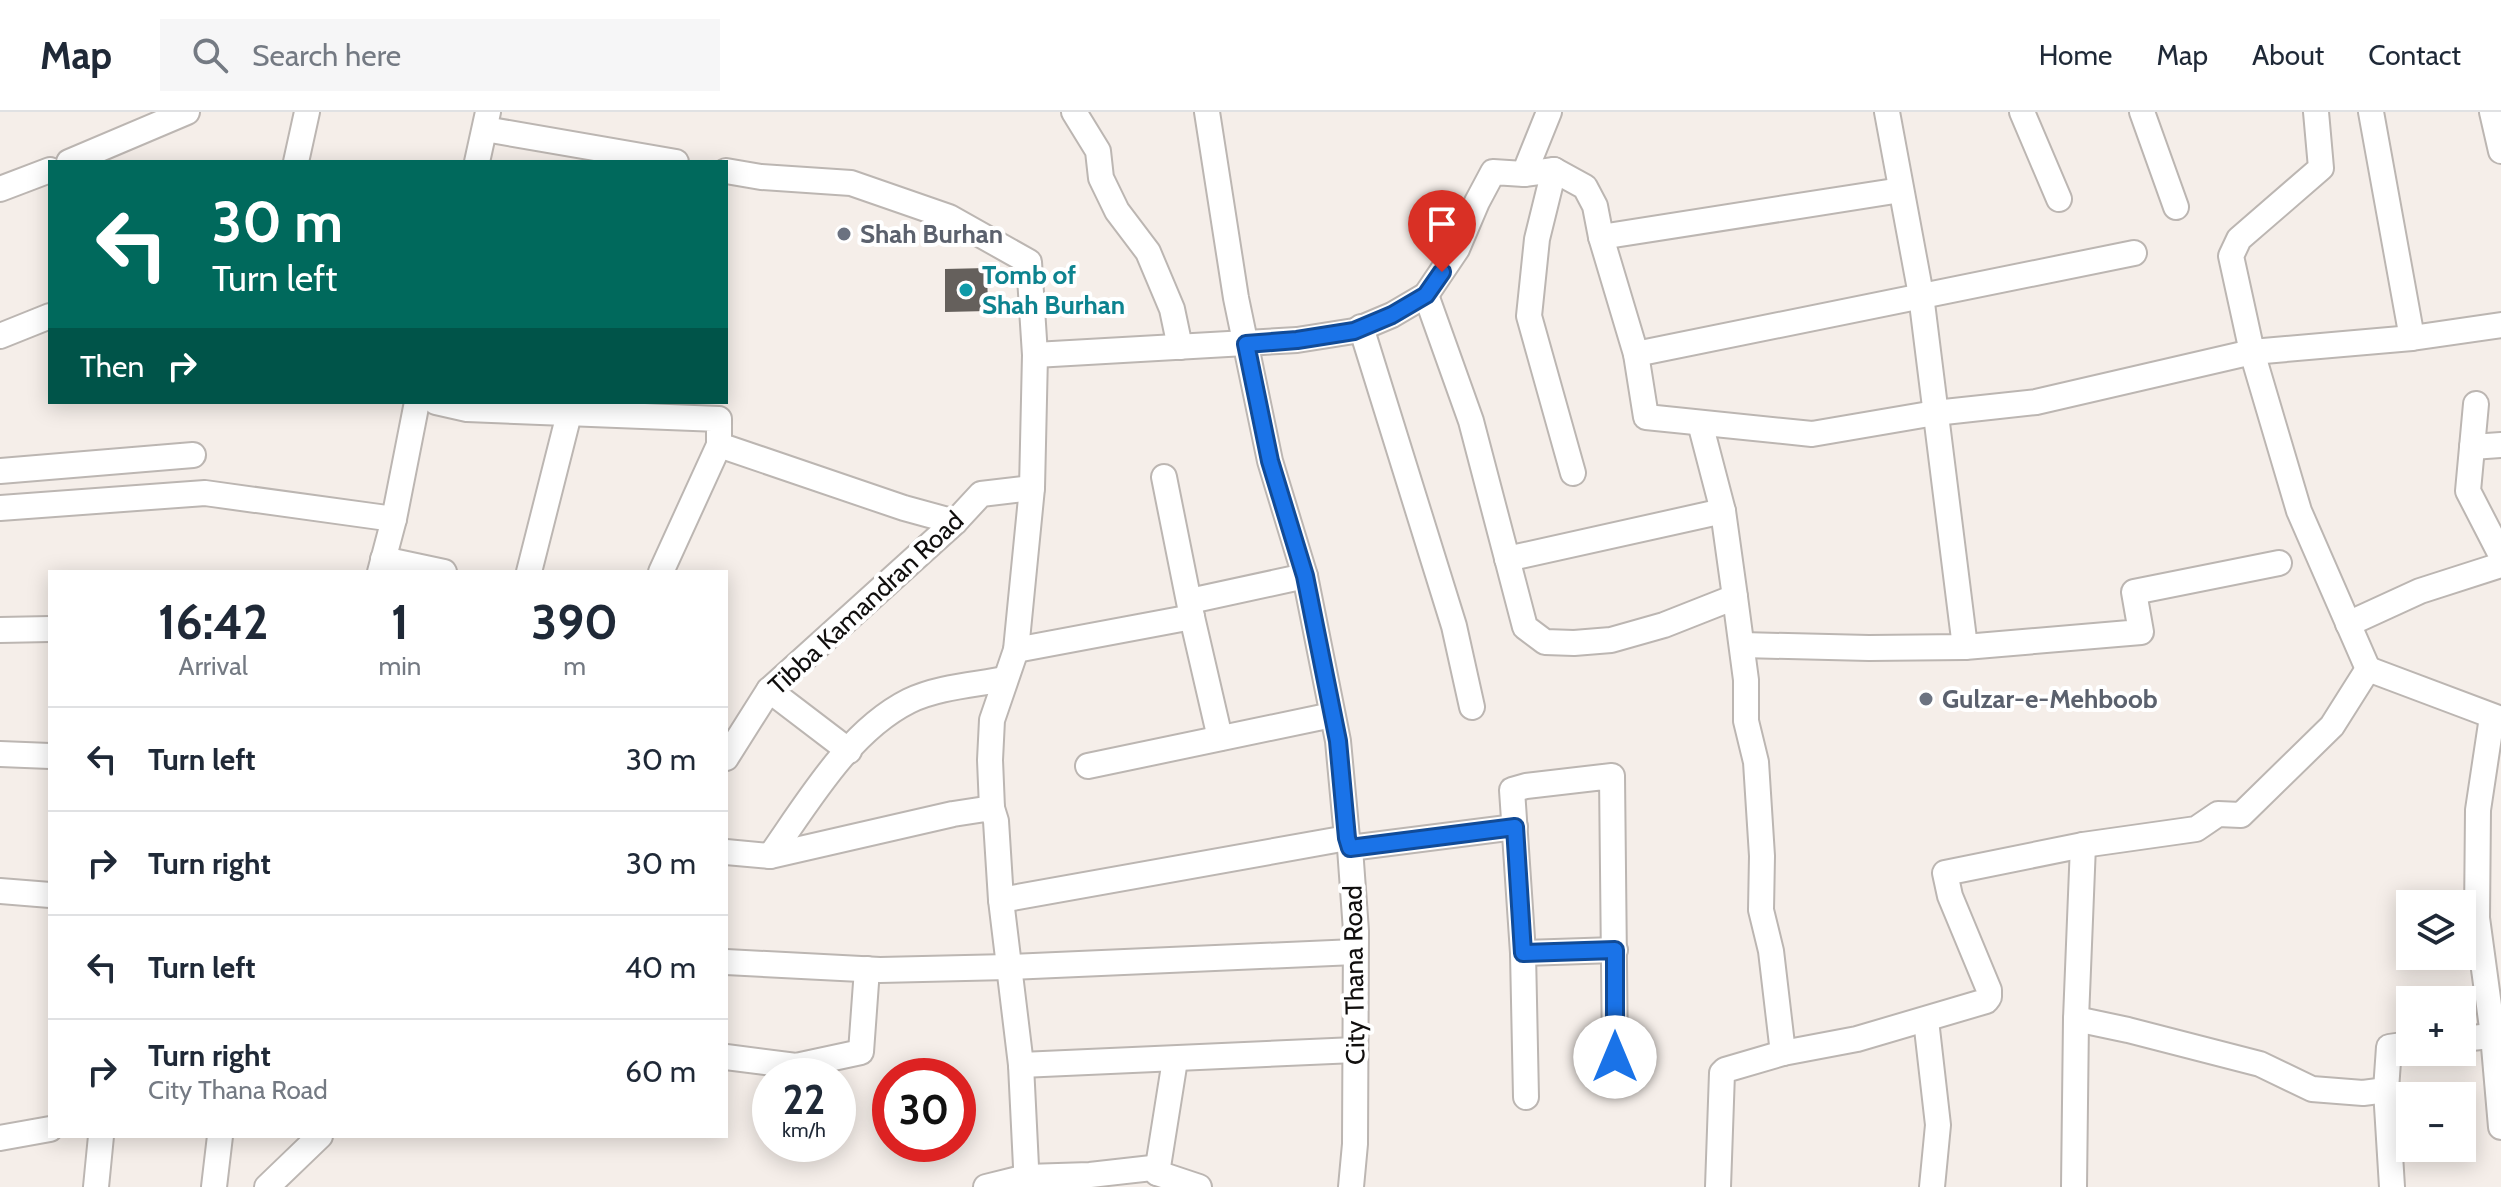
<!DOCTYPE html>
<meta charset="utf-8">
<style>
:root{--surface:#fff;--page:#f6f6f7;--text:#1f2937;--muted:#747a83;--line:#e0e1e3}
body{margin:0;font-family:Cabin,sans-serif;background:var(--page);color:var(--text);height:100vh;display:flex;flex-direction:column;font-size:30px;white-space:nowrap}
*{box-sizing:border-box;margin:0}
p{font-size:26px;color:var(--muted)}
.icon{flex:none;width:44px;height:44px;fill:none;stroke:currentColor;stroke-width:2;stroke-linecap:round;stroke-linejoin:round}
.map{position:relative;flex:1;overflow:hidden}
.details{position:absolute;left:48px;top:458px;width:680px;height:568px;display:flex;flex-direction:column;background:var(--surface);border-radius:0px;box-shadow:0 4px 20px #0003}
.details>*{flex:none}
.top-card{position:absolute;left:48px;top:48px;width:680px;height:244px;border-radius:0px;box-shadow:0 4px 20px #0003;background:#00695c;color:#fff;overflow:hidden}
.fabs{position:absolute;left:2396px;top:778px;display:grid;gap:16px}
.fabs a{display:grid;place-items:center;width:80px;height:80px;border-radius:0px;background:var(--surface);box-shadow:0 4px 20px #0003;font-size:40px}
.speed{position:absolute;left:752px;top:946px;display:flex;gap:16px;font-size:40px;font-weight:700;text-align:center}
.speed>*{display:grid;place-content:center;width:104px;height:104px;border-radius:50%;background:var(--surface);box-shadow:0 4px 20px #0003;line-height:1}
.speed small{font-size:20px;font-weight:400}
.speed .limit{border:12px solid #d22;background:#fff;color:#111}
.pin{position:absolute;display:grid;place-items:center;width:68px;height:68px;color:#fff;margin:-82px -34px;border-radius:50% 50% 50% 0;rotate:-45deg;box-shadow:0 0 8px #0007}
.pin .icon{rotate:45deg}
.me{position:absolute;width:88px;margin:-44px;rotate:0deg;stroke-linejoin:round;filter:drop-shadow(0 0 6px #0008)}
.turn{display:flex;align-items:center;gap:28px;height:168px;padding:0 32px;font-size:36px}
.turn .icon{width:104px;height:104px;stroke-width:2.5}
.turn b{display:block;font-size:56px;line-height:68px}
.then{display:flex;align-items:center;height:76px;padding:0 32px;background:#0003;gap:16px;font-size:30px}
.eta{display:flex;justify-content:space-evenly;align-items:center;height:136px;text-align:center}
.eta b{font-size:48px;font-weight:800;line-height:56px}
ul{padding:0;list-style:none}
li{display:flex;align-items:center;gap:24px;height:104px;padding:0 32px;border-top:2px solid var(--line)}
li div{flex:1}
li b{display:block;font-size:30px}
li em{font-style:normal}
header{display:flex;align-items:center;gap:48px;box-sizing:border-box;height:112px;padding:0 40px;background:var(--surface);border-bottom:2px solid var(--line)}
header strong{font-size:38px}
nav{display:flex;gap:44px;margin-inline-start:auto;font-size:28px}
.search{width:560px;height:72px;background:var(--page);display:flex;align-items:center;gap:20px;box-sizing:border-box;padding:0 28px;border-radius:0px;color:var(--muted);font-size:30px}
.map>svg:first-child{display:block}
.building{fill:#65605c}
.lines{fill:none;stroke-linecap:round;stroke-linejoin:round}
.minor-casing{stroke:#bcb6b2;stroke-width:28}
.minor{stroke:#fff;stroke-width:24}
.route-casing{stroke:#114b97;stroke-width:20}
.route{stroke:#1a73e8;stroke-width:14}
.worship-dot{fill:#6b7280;stroke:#fff;stroke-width:3}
.culture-dot{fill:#0f9aa8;stroke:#fff;stroke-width:3}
.labels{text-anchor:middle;stroke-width:8;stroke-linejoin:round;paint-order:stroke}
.worship-label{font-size:26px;font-weight:bold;fill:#5b616d;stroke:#fff;text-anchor:start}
.culture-label{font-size:26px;font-weight:bold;fill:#0d838f;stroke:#fff;text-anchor:start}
.street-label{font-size:26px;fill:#100e0d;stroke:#fff}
</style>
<header>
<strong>Map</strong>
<div class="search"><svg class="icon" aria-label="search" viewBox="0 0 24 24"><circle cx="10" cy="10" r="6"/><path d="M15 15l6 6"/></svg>Search here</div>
<nav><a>Home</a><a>Map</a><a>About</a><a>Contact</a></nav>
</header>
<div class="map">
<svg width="2501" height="1075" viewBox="0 0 2501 1075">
<rect width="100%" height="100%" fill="#f5eee9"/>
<!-- building -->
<polygon class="building" points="987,156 988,199 945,200 945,157"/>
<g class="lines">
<!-- minor casing -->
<g class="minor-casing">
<g id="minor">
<polyline points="1074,0 1098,39 1101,66 1117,99 1148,140 1172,197 1180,235"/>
<polyline points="1207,0 1236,186 1270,349 1305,464 1338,629 1347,726 1350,736 1356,819 1355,1032 1351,1075"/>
<polyline points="1887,0 1921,183 1965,535"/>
<polyline points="2022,0 2059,87"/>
<polyline points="2142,0 2176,95"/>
<polyline points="2316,0 2321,56 2239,127 2231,144 2252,240 2299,399 2368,557"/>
<polyline points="2371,0 2412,226"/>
<polyline points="2492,0 2501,39"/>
<polyline points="485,17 676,50"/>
<polyline points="69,50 187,0"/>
<polyline points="296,50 307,0"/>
<polyline points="477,50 488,0"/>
<polyline points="1554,58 1537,127 1529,204 1573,361"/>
<polyline points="726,59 761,65 851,71 949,105 1029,150 1035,243 1032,376 1016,538 992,608 990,648 992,696 996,709 1001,788 1021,953 1027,1075"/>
<polyline points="1524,62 1554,58 1585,75 1595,94 1601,125 1636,242 1646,305 1812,322 1935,301 2036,290 2252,240 2412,226 2501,213"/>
<polyline points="0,77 50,58"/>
<polyline points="1601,125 1901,78"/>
<polyline points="1426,183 1471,309 1525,515 1545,530 1574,531 1611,528 1664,513 1735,485 1723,399 1700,311"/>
<polyline points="1361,215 1454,514 1472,595"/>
<polyline points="0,224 50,204"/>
<polyline points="1636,242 2134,141"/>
<polyline points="1035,243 1297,228 1354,219 1392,203 1426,183 1457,137 1477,90 1493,60 1524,62 1549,0"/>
<polyline points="436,290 467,297 719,307 719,333 904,396 955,410"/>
<polyline points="2476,292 2468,379 2501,443"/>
<polyline points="2472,335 2501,333"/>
<polyline points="0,359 193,343"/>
<polyline points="1164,365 1192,505 1220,626"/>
<polyline points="0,396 205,381 394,407"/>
<polyline points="383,447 444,460"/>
<polyline points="1507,447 1723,399"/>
<polyline points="380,460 394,407 417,290"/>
<polyline points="529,460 569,302"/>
<polyline points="661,460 719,333"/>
<polyline points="1735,485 1746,568 1746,609 1756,650 1762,744 1761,798 1771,839 1783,941"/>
<polyline points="1190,489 1305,464"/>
<polyline points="2348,512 2420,479 2501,453"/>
<polyline points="0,518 50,517"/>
<polyline points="1742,533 1869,536 1965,535 2141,520 2134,480 2279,451"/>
<polyline points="1016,538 1192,505"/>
<polyline points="2368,557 2501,607"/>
<polyline points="769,578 849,639"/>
<polyline points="2492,605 2478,698 2477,806 2493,923 2501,1015"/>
<polyline points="0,642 50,644"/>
<polyline points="726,646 769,578 955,410 981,382 1032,376"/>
<polyline points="1088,654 1332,603"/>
<polyline points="1350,736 1515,715"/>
<polyline points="726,740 770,744 953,702 992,696"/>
<path d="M770 744C808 690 849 619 909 589 938 575 974 573 1005 567"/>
<polyline points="0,779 50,783"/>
<polyline points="1001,788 1347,726"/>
<polyline points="1523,841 1615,838"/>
<polyline points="726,850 880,858 1008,855 1355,840"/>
<polyline points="2076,907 2128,918 2260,952 2312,977 2363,981 2386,978"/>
<polyline points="1926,908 1938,1013 1932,1075"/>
<polyline points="2462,927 2501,923"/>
<polyline points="726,945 796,954 861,940 867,857"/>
<polyline points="1021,953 1355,938"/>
<polyline points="1526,985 1523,841 1512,678 1526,674 1612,664 1615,945"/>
<polyline points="0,1026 50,1017"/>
<polyline points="1157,1061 1175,948"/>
<polyline points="96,1075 101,1024"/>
<polyline points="214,1075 220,1024"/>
<polyline points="267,1075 320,1024"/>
<polyline points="986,1075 1026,1065 1090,1063 1152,1056 1157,1061 1199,1075"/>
<polyline points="1718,1075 1722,961 1725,958 1783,941 1857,927 1986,889 1989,885 1989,878 1950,784 1945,761 2083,733 2196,717 2218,702 2241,703 2332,614 2368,557"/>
<polyline points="2074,1075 2076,907 2083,733"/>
<polyline points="2392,1075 2386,978 2389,935 2410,932"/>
</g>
</g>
<!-- minor -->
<use href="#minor" class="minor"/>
</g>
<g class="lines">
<!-- route casing -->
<g class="route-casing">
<polyline id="route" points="1442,160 1426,183 1392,203 1354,219 1297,228 1246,232 1270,349 1305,464 1338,629 1347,726 1350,736 1515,715 1523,841 1615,838 1615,945"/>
</g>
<!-- route -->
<use href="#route" class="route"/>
</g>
<!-- markers -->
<g class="worship-dot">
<circle cx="844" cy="122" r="8"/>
<circle cx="1926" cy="587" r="8"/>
</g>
<circle class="culture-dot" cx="966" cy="178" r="8"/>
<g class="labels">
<!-- worship labels -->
<g class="worship-label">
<text x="860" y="131">Shah Burhan</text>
<text x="1942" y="596">Gulzar-e-Mehboob</text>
</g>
<!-- culture labels -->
<g class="culture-label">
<text x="982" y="172">Tomb of<tspan x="982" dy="30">Shah Burhan</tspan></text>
</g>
<!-- street labels -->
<g class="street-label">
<text transform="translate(866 491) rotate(-43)" y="9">Tibba Kamandran Road</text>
<text transform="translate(1354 863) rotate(-91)" y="9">City Thana Road</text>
</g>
</g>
</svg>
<div class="fabs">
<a><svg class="icon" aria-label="layers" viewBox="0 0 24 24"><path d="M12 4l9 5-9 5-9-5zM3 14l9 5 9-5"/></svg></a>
<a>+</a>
<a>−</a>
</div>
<div class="speed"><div>22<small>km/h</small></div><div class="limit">30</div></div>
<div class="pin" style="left:1442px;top:160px;background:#d93025"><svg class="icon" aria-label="arrive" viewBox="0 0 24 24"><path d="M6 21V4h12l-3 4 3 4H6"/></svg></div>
<svg class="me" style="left:1615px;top:945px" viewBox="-20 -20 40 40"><circle r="19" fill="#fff"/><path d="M0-13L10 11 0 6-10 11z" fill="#1a73e8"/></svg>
<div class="top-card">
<div class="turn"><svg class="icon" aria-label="left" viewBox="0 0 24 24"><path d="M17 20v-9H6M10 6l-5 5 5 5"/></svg><div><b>30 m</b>Turn left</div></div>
<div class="then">Then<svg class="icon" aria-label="right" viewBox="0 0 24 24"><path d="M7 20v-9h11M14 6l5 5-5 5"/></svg></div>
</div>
<section class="details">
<div class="eta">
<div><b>16:42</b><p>Arrival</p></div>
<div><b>1</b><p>min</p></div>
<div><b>390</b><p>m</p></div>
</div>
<ul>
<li><svg class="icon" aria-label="left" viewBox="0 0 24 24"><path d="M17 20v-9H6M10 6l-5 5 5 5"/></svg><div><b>Turn left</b></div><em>30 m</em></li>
<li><svg class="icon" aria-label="right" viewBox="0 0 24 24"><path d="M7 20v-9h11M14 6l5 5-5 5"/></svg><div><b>Turn right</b></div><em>30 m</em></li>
<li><svg class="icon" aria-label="left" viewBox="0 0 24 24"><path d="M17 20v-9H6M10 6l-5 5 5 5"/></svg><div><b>Turn left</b></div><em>40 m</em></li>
<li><svg class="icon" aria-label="right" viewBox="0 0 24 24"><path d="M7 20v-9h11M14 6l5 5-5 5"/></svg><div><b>Turn right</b><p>City Thana Road</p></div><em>60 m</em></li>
</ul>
</section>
</div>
